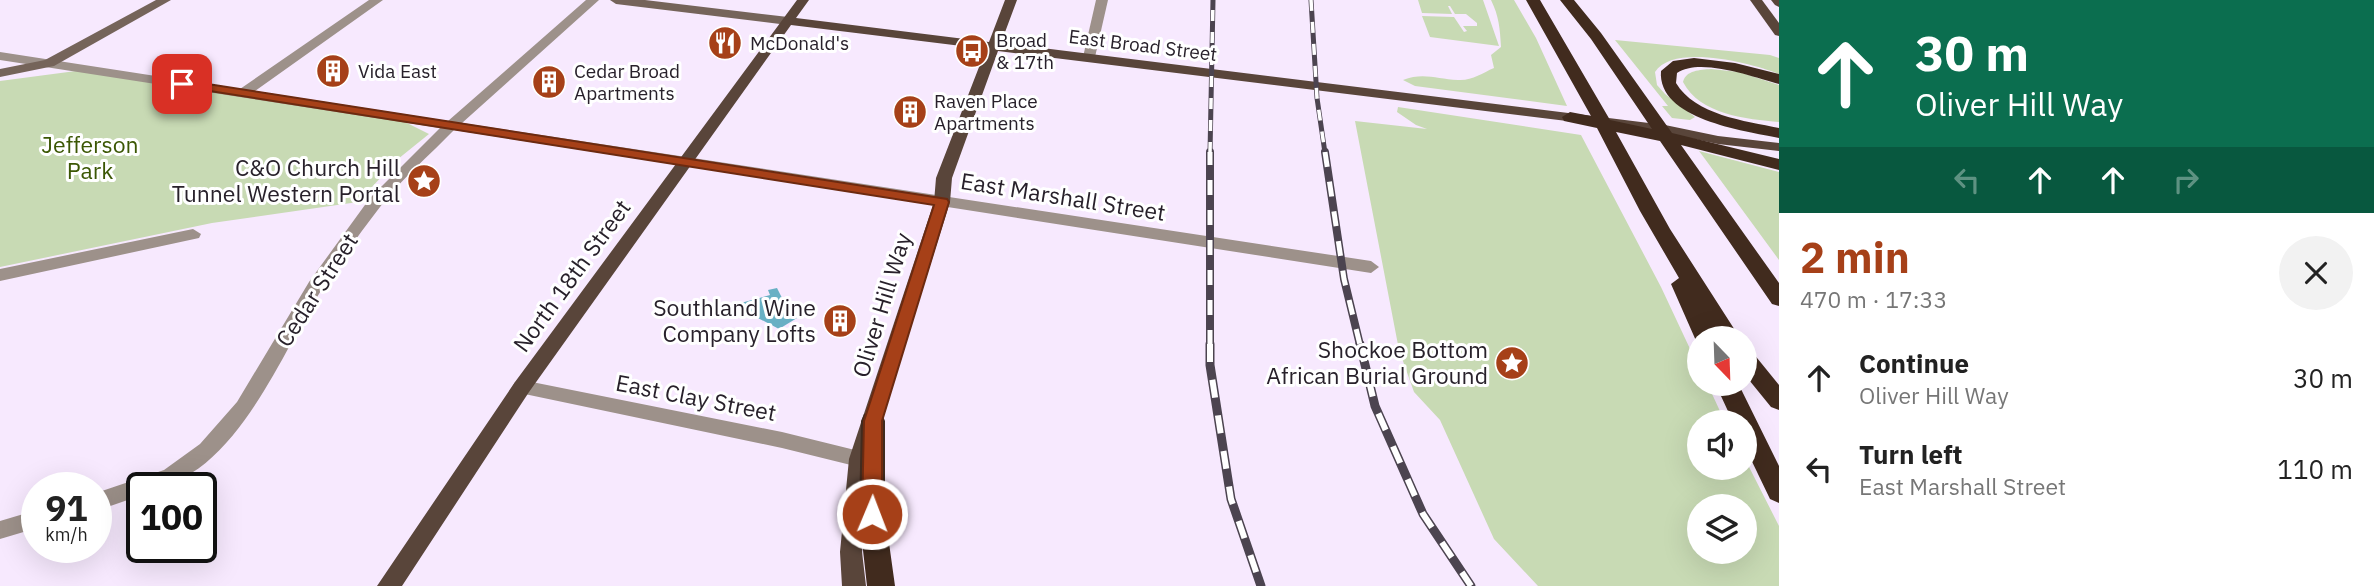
<!DOCTYPE html>
<meta charset="utf-8">
<style>
:root{--surface:#fff;--page:#f2f2f2;--text:#222;--muted:#767676;--accent:#a64018}
body{margin:0;font-family:"IBM Plex Sans",sans-serif;background:var(--page);color:var(--text);height:100vh;display:flex;flex-direction:column;font-size:26px;white-space:nowrap}
*{box-sizing:border-box;margin:0}
p{font-size:23px;color:var(--muted)}
.icon{flex:none;width:38px;height:38px;fill:none;stroke:currentColor;stroke-width:2;stroke-linecap:round;stroke-linejoin:round}
.map{position:relative;flex:1;overflow:hidden}
.panel{display:flex;flex-direction:column;background:var(--surface);width:595px}
.panel>*{flex:none}
.guide{background:#0b6e4f;color:#fff;overflow:hidden}
.needle{width:46px;rotate:157deg}
.tools{position:absolute;left:1687px;top:326px;display:grid;gap:14px}
.tools a{display:grid;place-items:center;width:70px;height:70px;border-radius:50%;background:var(--surface);box-shadow:0 7px 28px #0002;font-size:35px}
.speed{position:absolute;left:21px;top:472px;display:flex;gap:14px;font-size:35px;font-weight:700;text-align:center}
.speed>*{display:grid;place-content:center;width:91px;height:91px;border-radius:50%;background:var(--surface);box-shadow:0 7px 28px #0002;line-height:1}
.speed small{font-size:18px;font-weight:400}
.speed .limit{border:4px solid #111;border-radius:10px;background:#fff;color:#111}
.pin{position:absolute;display:grid;place-items:center;width:60px;height:60px;color:#fff;margin:-30px;border-radius:14px;box-shadow:0 4px 10px #0006}
.me{position:absolute;width:77px;margin:-38px;rotate:1deg;stroke-linejoin:round;filter:drop-shadow(0 0 5px #0008)}
.turn{display:flex;align-items:center;gap:24px;height:147px;padding:0 21px;font-size:32px}
.turn .icon{width:91px;height:91px;stroke-width:2.5}
.turn b{display:block;font-size:49px;line-height:60px}
.lanes{display:flex;align-items:center;height:66px;padding:0 21px;background:#0003;justify-content:center;gap:35px;direction:ltr}
.lanes .off{opacity:.35}
.round{display:grid;place-items:center;flex:none;width:74px;height:74px;border-radius:37px;background:var(--page)}
.headline{display:flex;align-items:center;justify-content:space-between;height:119px;padding:0 21px}
h1{font-size:42px;font-weight:700;line-height:52px;color:var(--accent)}
ul{padding:0;list-style:none}
li{display:flex;align-items:center;gap:21px;height:91px;padding:0 21px}
li div{flex:1}
li b{display:block;font-size:26px}
li em{font-style:normal}
main{display:flex;flex:1;min-height:0}
.map>svg:first-child{display:block}
.green{fill:#c8dab4;fill-rule:evenodd}
.water{fill:#68b0c4}
.lines{fill:none;stroke-linecap:round;stroke-linejoin:round}
.street{fill:#9d918a;fill-rule:evenodd}
.secondary{fill:#75645a;fill-rule:evenodd}
.primary{fill:#59453a;fill-rule:evenodd}
.highway{fill:#412b1e;fill-rule:evenodd}
.rail-far2-casing{stroke:#4c4450;stroke-width:5}
.rail-far1-casing{stroke:#4c4450;stroke-width:8}
.rail-casing{stroke:#4c4450;stroke-width:9}
.rail-far2{stroke:#fff;stroke-width:3.5;stroke-dasharray:11;stroke-linecap:butt}
.rail-far1{stroke:#fff;stroke-width:5;stroke-dasharray:15;stroke-linecap:butt}
.rail{stroke:#fff;stroke-width:6;stroke-dasharray:18;stroke-linecap:butt}
.route{fill:#a64018;stroke:#6c2a10;stroke-width:2}
.labels{text-anchor:middle;stroke-width:6;stroke-linejoin:round;paint-order:stroke}
.far-poi-label{font-size:19px;fill:#28212b;stroke:#fff;text-anchor:start}
.far-street-label{font-size:19px;fill:#28212b;stroke:#fff}
.park-label{font-size:23px;fill:#3b5704;stroke:#fff}
.poi-label{font-size:23px;fill:#28212b;stroke:#fff;text-anchor:end}
.street-label{font-size:23px;fill:#28212b;stroke:#fff}
</style>
<main>
<div class="map">
<svg width="1779" height="586" viewBox="0 0 1779 586">
<rect width="100%" height="100%" fill="#f7e9fe"/>
<!-- green -->
<g class="green">
<polygon points="1418,0 1483,0 1499,46 1430,37 1422,16 1454,17 1464,32 1467,31 1463,26 1477,26 1477,23 1466,14 1455,14 1450,6 1448,6 1452,14 1422,13"/>
<path d="M1491 0H1514L1536 38 1567 106 1415 86 1403 80C1423 72 1437 79 1458 80 1472 81 1482 73 1494 68L1491 55 1501 47C1500 29 1499 16 1491 0Z"/>
<path d="M1615 40 1770 55 1779 58V74C1752 63 1673 43 1655 72L1657 85 1665 94 1695 117 1690 120 1672 118 1662 106H1668Z"/>
<polygon points="91,69 395,117 429,134 398,159 358,202 212,223 0,267 0,81"/>
<path d="M1711 69 1739 72 1779 85V122C1747 119 1700 115 1683 82 1686 70 1700 70 1711 69Z"/>
<path d="M1398 107 1581 135 1661 287 1699 368V383H1707L1725 422H1699V467H1745V459L1779 526V586H1538L1494 539 1440 420 1414 392 1399 350 1355 121 1427 129 1416 125 1397 112ZM1699 506H1745V551H1699Z"/>
<polygon points="1699,151 1779,172 1779,260 1705,159"/>
</g>
<!-- water -->
<polygon class="water" points="777,288 786,306 797,318 779,329 739,308 737,304 770,295 768,290"/>
<g class="lines">
<!-- street -->
<g class="street">
<path d="M369 0H383L255 91 448 121 586 0H599L462 123 1371 261 1379 267 1371 273 454 130C430 155 401 179 380 207 360 233 340 261 322 289 281 353 231 488 142 488V495L96 511V493L164 470 200 444 237 402 309 282 370 198 440 128 0 60V52L240 89Z"/>
<polygon points="1096,0 1108,0 1095,57 1089,61 1083,57"/>
<polygon points="193,229 201,234 199,238 0,281 0,269"/>
<polygon points="522,380 782,432 859,451 866,453 869,459 866,465 859,467 782,448 515,392 512,387 515,382"/>
<polygon points="37,510 37,528 0,539 0,521"/>
</g>
<!-- secondary -->
<g class="secondary">
<polygon points="156,0 171,0 54,66 0,77 0,69 45,60"/>
<polygon points="610,0 645,0 788,17 794,21 788,25 616,4"/>
</g>
<!-- primary -->
<g class="primary">
<polygon points="797,0 809,0 796,18 989,42 1005,0 1017,0 1001,43 1665,125 1718,136 1779,143 1779,151 1718,144 1665,133 998,51 952,178 950,202 869,459 862,552 866,586 842,586 840,552 849,459 934,202 936,178 986,49 791,25 529,392 402,586 377,586 515,382"/>
<polygon points="1750,0 1762,0 1779,23 1779,36 1775,35"/>
<polygon points="1771,0 1779,0 1779,7 1775,5"/>
</g>
<!-- highway -->
<g class="highway">
<polygon points="1526,0 1540,0 1610,120 1652,129 1591,39 1560,0 1574,0 1601,33 1672,133 1779,159 1779,170 1681,145 1779,283 1779,306 1772,304 1660,141 1616,132 1670,229 1740,338 1717,338 1713,330 1716,338 1699,338 1699,344 1697,343 1671,284 1679,278 1640,211 1597,128 1564,121 1562,117 1570,112 1591,116"/>
<path d="M1694 58 1735 63 1779 74V84C1753 77 1700 57 1677 73L1676 83C1695 115 1745 121 1779 128V138C1744 131 1657 119 1661 71L1673 61Z"/>
<polygon points="1745,351 1753,353 1779,385 1779,410 1771,407 1745,375"/>
<polygon points="1715,383 1738,383 1779,466 1779,503 1770,499 1745,447 1745,422 1733,422"/>
<polygon points="873,412 882,414 885,421 885,514 895,586 867,586 859,514 861,421 864,414"/>
</g>
<!-- rail-far2 casing -->
<g class="rail-far2-casing">
<g id="rail-far2">
<polyline points="1311,0 1317,98 1325,153"/>
<polyline points="1210,153 1213,0"/>
</g>
</g>
<!-- rail-far1 casing -->
<g class="rail-far1-casing">
<g id="rail-far1">
<polyline points="1325,152 1344,279 1360,345"/>
<polyline points="1210,345 1210,152"/>
</g>
</g>
<!-- rail casing -->
<g class="rail-casing">
<g id="rail">
<polyline points="1210,344 1210,365 1231,499 1261,586"/>
<polyline points="1360,344 1375,406 1423,514 1471,586"/>
</g>
</g>
<!-- rail-far2 -->
<use href="#rail-far2" class="rail-far2"/>
<!-- rail-far1 -->
<use href="#rail-far1" class="rail-far1"/>
<!-- rail -->
<use href="#rail" class="rail"/>
</g>
<!-- route -->
<polygon class="route" points="182,80 947,199 949,202 882,421 882,514 879,520 872,523 865,520 862,514 864,421 934,205 178,86 176,84"/>
<!-- icons -->
<defs>
<g id="restaurant-disc" transform="scale(1.75)"><circle r="9.5" fill="#a64018" stroke="#fff"/><path d="M-5-6h1v4h1v-4h1v4h1v-4h1v5L-1.5 .5V6h-2V.5L-5-1ZM5-6V6H3V1.5H1.5Q1.5-4 5-6Z" fill="#fff"/></g>
<g id="bus-disc" transform="scale(1.75)"><circle r="9.5" fill="#a64018" stroke="#fff"/><path d="M-5-6H5V4H4V6H2V4H-2V6H-4V4H-5ZM-3.5-4V0h7V-4ZM-3.5 1.2v1.5H-2V1.2ZM2 1.2v1.5H3.5V1.2Z" fill="#fff"/></g>
<g id="building-disc" transform="scale(1.75)"><circle r="9.5" fill="#a64018" stroke="#fff"/><path d="M-4-6H4V6H1V3H-1V6H-4ZM-2.5-4.3h1.7v1.8h-1.7ZM.8-4.3h1.7v1.8H.8ZM-2.5-1h1.7V.8h-1.7ZM.8-1h1.7V.8H.8Z" fill="#fff"/></g>
<g id="sight-disc" transform="scale(1.75)"><circle r="9.5" fill="#a64018" stroke="#fff"/><path d="M0-6L1.8-2.2L6-1.7L2.9 1.2L3.7 5.4L0 3.3L-3.7 5.4L-2.9 1.2L-6-1.7L-1.8-2.2Z" fill="#fff"/></g>
</defs>
<g fill-rule="evenodd">
<use href="#restaurant-disc" x="725" y="43"/>
<use href="#bus-disc" x="972" y="51"/>
<use href="#building-disc" x="333" y="71"/>
<use href="#building-disc" x="549" y="82"/>
<use href="#building-disc" x="910" y="112"/>
<use href="#sight-disc" x="424" y="181"/>
<use href="#building-disc" x="840" y="321"/>
<use href="#sight-disc" x="1512" y="363"/>
</g>
<g class="labels">
<!-- far-poi labels -->
<g class="far-poi-label">
<text x="996" y="47">Broad<tspan x="996" dy="22">&amp; 17th</tspan></text>
<text x="750" y="50">McDonald's</text>
<text x="358" y="78">Vida East</text>
<text x="574" y="78">Cedar Broad<tspan x="574" dy="22">Apartments</tspan></text>
<text x="934" y="108">Raven Place<tspan x="934" dy="22">Apartments</tspan></text>
</g>
<!-- far-street labels -->
<g class="far-street-label">
<text transform="translate(1143 45) rotate(7)" y="7">East Broad Street</text>
</g>
<!-- park labels -->
<g class="park-label">
<text x="90" y="153">Jefferson<tspan x="90" dy="26">Park</tspan></text>
</g>
<!-- poi labels -->
<g class="poi-label">
<text x="400" y="176">C&amp;O Church Hill<tspan x="400" dy="26">Tunnel Western Portal</tspan></text>
<text x="816" y="316">Southland Wine<tspan x="816" dy="26">Company Lofts</tspan></text>
<text x="1488" y="358">Shockoe Bottom<tspan x="1488" dy="26">African Burial Ground</tspan></text>
</g>
<!-- street labels -->
<g class="street-label">
<text transform="translate(1063 197) rotate(9)" y="8">East Marshall Street</text>
<text transform="translate(572 276) rotate(-54)" y="8">North 18th Street</text>
<text transform="translate(317 290) rotate(-57)" y="8">Cedar Street</text>
<text transform="translate(882 305) rotate(-73)" y="8">Oliver Hill Way</text>
<text transform="translate(696 398) rotate(11)" y="8">East Clay Street</text>
</g>
</g>
</svg>
<div class="tools">
<a><svg class="needle" viewBox="-14 -14 28 28"><path d="M0-13l5 13h-10z" fill="#e53935"/><path d="M0 13l5-13h-10z" fill="#767676"/></svg></a>
<a><svg class="icon" aria-label="sound" viewBox="0 0 24 24"><path d="M4 9h4l5-4v14l-5-4H4zM17 9q2 3 0 6"/></svg></a>
<a><svg class="icon" aria-label="layers" viewBox="0 0 24 24"><path d="M12 4l9 5-9 5-9-5zM3 14l9 5 9-5"/></svg></a>
</div>
<div class="speed"><div>91<small>km/h</small></div><div class="limit">100</div></div>
<div class="pin" style="left:182px;top:84px;background:#d93025"><svg class="icon" aria-label="arrive" viewBox="0 0 24 24"><path d="M6 21V4h12l-3 4 3 4H6"/></svg></div>
<svg class="me" style="left:872px;top:514px" viewBox="-20 -20 40 40"><circle r="17" fill="#a64018" stroke="#fff" stroke-width="3"/><path d="M0-11L8 9 0 5-8 9z" fill="#fff"/></svg>
</div>
<section class="panel">
<div class="guide">
<div class="turn"><svg class="icon" aria-label="ahead" viewBox="0 0 24 24"><path d="M12 20V5M6 11l6-6 6 6"/></svg><div><b>30 m</b>Oliver Hill Way</div></div>
<div class="lanes"><svg class="icon off" aria-label="left" viewBox="0 0 24 24"><path d="M17 20v-9H6M10 6l-5 5 5 5"/></svg><svg class="icon" aria-label="ahead" viewBox="0 0 24 24"><path d="M12 20V5M6 11l6-6 6 6"/></svg><svg class="icon" aria-label="ahead" viewBox="0 0 24 24"><path d="M12 20V5M6 11l6-6 6 6"/></svg><svg class="icon off" aria-label="right" viewBox="0 0 24 24"><path d="M7 20v-9h11M14 6l5 5-5 5"/></svg></div>
</div>
<div class="headline"><div><h1>2 min</h1><p>470 m · 17:33</p></div><a class="round"><svg class="icon" aria-label="close" viewBox="0 0 24 24"><path d="M6 6l12 12M18 6L6 18"/></svg></a></div>
<ul>
<li><svg class="icon" aria-label="ahead" viewBox="0 0 24 24"><path d="M12 20V5M6 11l6-6 6 6"/></svg><div><b>Continue</b><p>Oliver Hill Way</p></div><em>30 m</em></li>
<li><svg class="icon" aria-label="left" viewBox="0 0 24 24"><path d="M17 20v-9H6M10 6l-5 5 5 5"/></svg><div><b>Turn left</b><p>East Marshall Street</p></div><em>110 m</em></li>
</ul>
</section>
</main>
